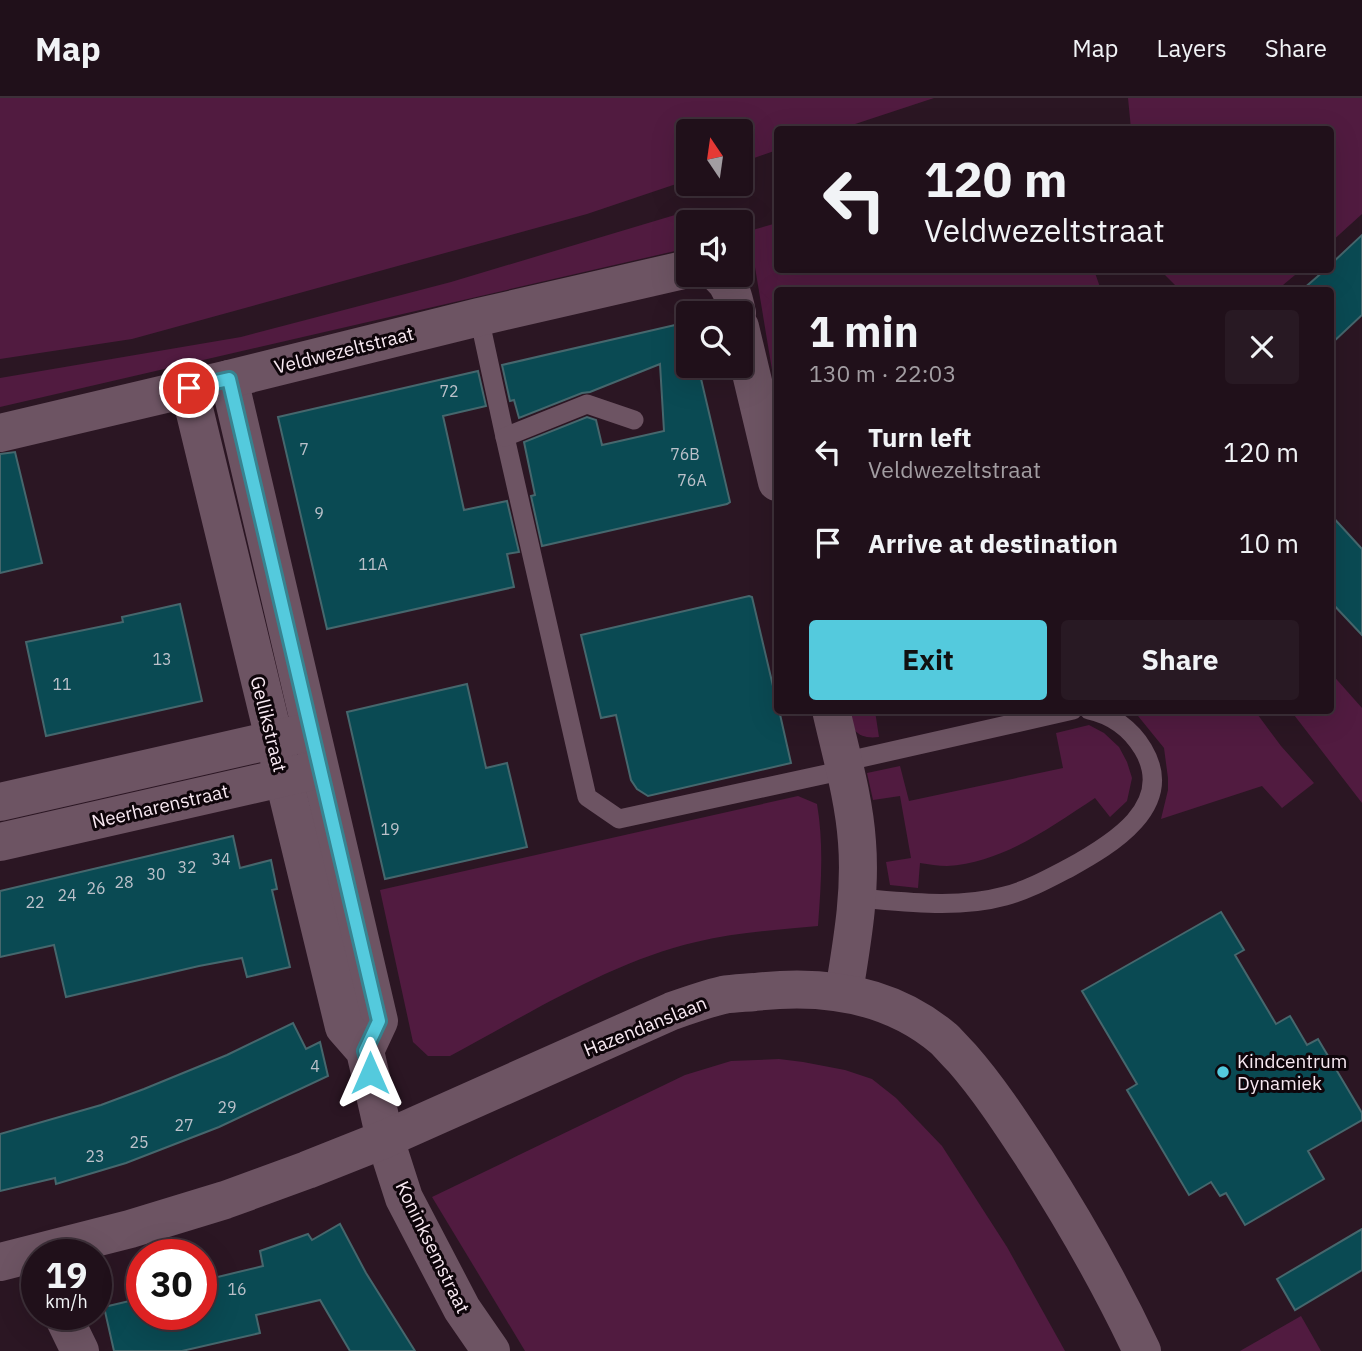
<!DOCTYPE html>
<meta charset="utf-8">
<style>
:root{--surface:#20101a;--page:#281923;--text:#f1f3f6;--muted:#a29da2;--line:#3d3039;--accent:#54cadd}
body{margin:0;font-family:"IBM Plex Sans",sans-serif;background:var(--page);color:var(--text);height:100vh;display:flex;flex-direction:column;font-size:26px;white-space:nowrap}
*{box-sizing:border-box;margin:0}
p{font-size:23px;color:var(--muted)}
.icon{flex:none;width:38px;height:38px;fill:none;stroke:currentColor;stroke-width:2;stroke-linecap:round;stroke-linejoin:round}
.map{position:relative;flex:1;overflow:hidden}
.side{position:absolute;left:774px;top:189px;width:560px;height:427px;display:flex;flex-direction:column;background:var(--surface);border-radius:7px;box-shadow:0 7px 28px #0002,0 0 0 2px var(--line)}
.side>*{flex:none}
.guide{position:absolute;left:774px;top:28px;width:560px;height:147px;border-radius:7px;box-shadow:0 7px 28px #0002,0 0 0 2px var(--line);background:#20101a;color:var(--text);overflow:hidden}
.needle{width:46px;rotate:347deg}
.tools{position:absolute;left:676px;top:21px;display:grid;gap:14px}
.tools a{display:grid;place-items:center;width:77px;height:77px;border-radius:7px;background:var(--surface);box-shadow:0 7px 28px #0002,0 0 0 2px var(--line);font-size:35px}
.speed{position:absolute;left:21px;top:1141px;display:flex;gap:14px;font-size:35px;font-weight:700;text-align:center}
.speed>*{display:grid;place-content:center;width:91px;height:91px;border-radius:50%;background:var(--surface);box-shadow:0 7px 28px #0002,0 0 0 2px var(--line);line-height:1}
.speed small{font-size:18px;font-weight:400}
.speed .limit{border:10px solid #d22;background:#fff;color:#111}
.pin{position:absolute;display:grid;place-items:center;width:60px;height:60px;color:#fff;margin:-30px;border:4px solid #fff;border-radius:50%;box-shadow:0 2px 7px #0007}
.me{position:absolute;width:77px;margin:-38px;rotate:0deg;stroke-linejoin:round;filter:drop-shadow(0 0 5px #0008)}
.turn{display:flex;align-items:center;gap:24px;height:147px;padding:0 35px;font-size:32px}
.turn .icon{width:91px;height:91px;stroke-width:2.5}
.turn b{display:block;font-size:49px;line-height:60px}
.round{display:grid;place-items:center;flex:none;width:74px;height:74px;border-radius:7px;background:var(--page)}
.overview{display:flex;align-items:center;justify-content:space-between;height:119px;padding:0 35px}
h1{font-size:42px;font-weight:700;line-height:52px}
.action{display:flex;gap:14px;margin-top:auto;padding:14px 35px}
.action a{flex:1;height:80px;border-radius:7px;background:var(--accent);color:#111;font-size:28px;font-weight:700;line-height:80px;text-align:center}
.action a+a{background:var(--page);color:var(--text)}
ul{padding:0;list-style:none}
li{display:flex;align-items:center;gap:21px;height:91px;padding:0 35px}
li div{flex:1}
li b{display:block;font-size:26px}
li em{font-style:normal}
header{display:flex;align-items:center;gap:42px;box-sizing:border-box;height:98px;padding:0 35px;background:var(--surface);border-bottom:2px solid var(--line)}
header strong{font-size:33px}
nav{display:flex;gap:38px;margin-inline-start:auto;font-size:24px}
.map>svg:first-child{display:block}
.green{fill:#511b40}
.building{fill:#0a4a53;stroke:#46676d;stroke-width:2}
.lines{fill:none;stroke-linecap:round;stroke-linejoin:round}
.service{stroke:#6d5463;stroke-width:19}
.minor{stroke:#6d5463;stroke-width:38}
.tertiary{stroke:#6d5463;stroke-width:38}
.route-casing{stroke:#378390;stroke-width:18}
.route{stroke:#54cadd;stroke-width:12}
.poi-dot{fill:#54cadd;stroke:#0e050a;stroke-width:2.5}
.labels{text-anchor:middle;stroke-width:6;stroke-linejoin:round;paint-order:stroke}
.number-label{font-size:16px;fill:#bcc1ca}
.street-label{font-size:19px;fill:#f8e9f2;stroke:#0e050a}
.poi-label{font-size:19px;fill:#f8e9f2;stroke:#0e050a;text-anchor:start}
</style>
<header>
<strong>Map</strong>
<nav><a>Map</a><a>Layers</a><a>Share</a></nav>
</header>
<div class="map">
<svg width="1362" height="1253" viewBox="0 0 1362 1253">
<rect width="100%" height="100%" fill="#2b1623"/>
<!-- green -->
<g class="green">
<polygon points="0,0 934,0 840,31 777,32 777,52 740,65 740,33 688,33 688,82 587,116 132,241 0,261"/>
<polygon points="1128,0 1362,0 1362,116 1330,145 1330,32 1131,31"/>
<polygon points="695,111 697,124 688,124 688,150 0,309 0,280 241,239 451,184"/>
<polygon points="777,125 777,172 1094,172 1101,192 777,192 777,302 749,133"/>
<polygon points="1160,172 1301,172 1277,192 1180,192"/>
<polygon points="1330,574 1362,610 1362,705 1291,613 1330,612"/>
<path d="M843 613H875L879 639C857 642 851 630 843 613Z"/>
<polygon points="1134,613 1255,613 1281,648 1314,685 1282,710 1262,688 1161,721 1168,692 1168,680 1164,650"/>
<path d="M1089 627 1104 635 1119 649 1127 664 1132 680 1127 703 1110 719 1095 700C1049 730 1004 764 947 768 938 768 929 766 920 765L918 790 890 787 886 764 911 760 900 698 873 702 867 675 900 668 909 703 1063 670 1056 635Z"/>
<path d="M798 698 817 706C824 747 821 787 818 828 777 832 736 834 696 844 610 864 527 917 450 958H428L413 944 380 792Z"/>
<polygon points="779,961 803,964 845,972 872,981 896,1000 942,1048 1007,1149 1065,1253 525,1253 432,1099 685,977 731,963"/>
<polygon points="1301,1218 1321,1253 1240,1253"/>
</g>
<!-- building -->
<g class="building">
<polygon points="1362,137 1362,217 1330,247 1330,192 1302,192 1325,172 1330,172 1330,167"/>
<polygon points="688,224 688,268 698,268 730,404 727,406 542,448 531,398 535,397 524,344 587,319 596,322 602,347 664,333 660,266 590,294 582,295 519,320 514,302 510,303 502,267"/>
<polygon points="478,273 486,308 443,318 464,412 507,403 519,454 507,456 514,489 327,531 278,319"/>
<polygon points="15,354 42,465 0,475 0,356"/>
<polygon points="1330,416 1362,451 1362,537 1330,503"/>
<polygon points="749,498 752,499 777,605 777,612 779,612 791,665 648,698 637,691 631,682 616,617 601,620 581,537"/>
<polygon points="180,506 202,603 46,638 26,544 123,524 122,519"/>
<polygon points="467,586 486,670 507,665 527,749 385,781 347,614"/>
<polygon points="233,738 240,770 271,762 277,791 272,792 290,869 247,879 242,860 199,868 66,899 54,847 0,859 0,793"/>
<polygon points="1221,814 1244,852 1235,857 1276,926 1290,918 1307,947 1318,941 1362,1015 1362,1022 1308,1053 1324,1081 1245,1127 1226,1095 1220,1098 1211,1084 1189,1097 1127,992 1137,986 1082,893"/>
<polygon points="293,925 306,951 320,944 328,978 219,1029 126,1065 56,1086 55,1080 0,1093 0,1036 101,1007 144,991 227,957"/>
<polygon points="340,1126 366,1175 415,1253 350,1253 320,1202 256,1217 260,1235 182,1253 114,1253 104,1209 142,1200 142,1216 201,1216 201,1183 263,1168 260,1153 308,1136 312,1142"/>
<polygon points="1362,1131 1362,1172 1295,1212 1277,1181"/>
</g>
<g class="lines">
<!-- service -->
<g class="service">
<polyline points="479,219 505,339 587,699 619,721 845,672"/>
<polyline points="505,339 587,306 634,322"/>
<polyline points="843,664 1073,612"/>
<path d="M857 800C906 804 958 811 1005 798 1028 792 1048 781 1069 770 1111 747 1177 708 1143 651 1131 631 1112 617 1089 612"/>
</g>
<!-- minor -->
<g class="minor">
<path d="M719 177C731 187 734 200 737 215"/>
<polyline points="740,229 777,384"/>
<polyline points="229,281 379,923 365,953"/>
<polyline points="189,290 344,929 365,953 385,1041 404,1100 462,1211 491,1253"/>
<polyline points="0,335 229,281 479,219 688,171"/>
<path d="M831 612C841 656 854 700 857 744 861 795 852 844 844 894"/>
<polyline points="0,704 299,636"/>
<polyline points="0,744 308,674"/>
<polyline points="62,1216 80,1253"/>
</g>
<!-- tertiary -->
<path class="tertiary" d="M0 1164 130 1131 225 1102 307 1072 385 1041 672 913C689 907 706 901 723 897 733 895 744 895 755 894 823 886 890 895 944 941 950 947 956 954 962 960 990 992 1013 1028 1036 1063 1075 1124 1111 1187 1142 1253"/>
</g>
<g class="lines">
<!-- route casing -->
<g class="route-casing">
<polyline id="route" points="189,290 229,281 379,923 365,953 370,975"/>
</g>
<!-- route -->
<use href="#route" class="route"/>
</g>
<!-- markers -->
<circle class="poi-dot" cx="1223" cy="974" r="7"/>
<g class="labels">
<!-- number labels -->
<g class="number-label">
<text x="449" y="299">72</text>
<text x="304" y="357">7</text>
<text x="685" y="362">76B</text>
<text x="692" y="388">76A</text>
<text x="319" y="421">9</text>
<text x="373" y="472">11A</text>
<text x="162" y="567">13</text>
<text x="62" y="592">11</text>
<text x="390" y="737">19</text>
<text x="221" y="767">34</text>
<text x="187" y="775">32</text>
<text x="156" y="782">30</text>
<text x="124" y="790">28</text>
<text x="96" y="796">26</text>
<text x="67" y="803">24</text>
<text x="35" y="810">22</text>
<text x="315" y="974">4</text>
<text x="227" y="1015">29</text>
<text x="184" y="1033">27</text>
<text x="139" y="1050">25</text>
<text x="95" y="1064">23</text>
<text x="237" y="1197">16</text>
</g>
<!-- street labels -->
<g class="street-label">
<text transform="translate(344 252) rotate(-14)" y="7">Veldwezeltstraat</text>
<text transform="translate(269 626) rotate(76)" y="7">Gellikstraat</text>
<text transform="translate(160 708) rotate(-13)" y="7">Neerharenstraat</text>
<text transform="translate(645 928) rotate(-22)" y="7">Hazendanslaan</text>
<text transform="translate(433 1149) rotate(64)" y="7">Koninksemstraat</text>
</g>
<!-- poi labels -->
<g class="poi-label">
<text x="1237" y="970">Kindcentrum<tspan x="1237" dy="22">Dynamiek</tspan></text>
</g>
</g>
</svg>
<div class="tools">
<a><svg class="needle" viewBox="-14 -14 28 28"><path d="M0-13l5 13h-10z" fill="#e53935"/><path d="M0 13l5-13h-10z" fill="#a29da2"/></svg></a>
<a><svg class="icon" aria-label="sound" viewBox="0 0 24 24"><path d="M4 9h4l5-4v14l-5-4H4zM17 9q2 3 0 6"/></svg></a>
<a><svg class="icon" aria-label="search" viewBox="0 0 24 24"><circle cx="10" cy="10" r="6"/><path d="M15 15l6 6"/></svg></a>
</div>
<div class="speed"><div>19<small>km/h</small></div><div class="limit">30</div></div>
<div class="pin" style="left:189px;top:290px;background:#d93025"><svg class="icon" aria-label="arrive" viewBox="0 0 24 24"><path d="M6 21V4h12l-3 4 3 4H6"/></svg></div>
<svg class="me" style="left:370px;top:975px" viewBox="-20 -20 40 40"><path d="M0-17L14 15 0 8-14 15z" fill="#54cadd" stroke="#fff" stroke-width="4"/></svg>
<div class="guide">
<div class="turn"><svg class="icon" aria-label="left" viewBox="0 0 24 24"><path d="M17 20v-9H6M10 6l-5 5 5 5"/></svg><div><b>120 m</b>Veldwezeltstraat</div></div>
</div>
<section class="side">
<div class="overview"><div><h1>1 min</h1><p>130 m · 22:03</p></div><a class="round"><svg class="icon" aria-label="close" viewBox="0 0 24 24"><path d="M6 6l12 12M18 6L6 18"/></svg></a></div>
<ul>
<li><svg class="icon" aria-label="left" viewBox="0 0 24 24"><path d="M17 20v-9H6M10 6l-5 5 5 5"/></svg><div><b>Turn left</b><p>Veldwezeltstraat</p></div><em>120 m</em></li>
<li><svg class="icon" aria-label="arrive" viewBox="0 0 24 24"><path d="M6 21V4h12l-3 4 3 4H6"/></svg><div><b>Arrive at destination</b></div><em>10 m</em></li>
</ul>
<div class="action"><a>Exit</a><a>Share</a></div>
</section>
</div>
